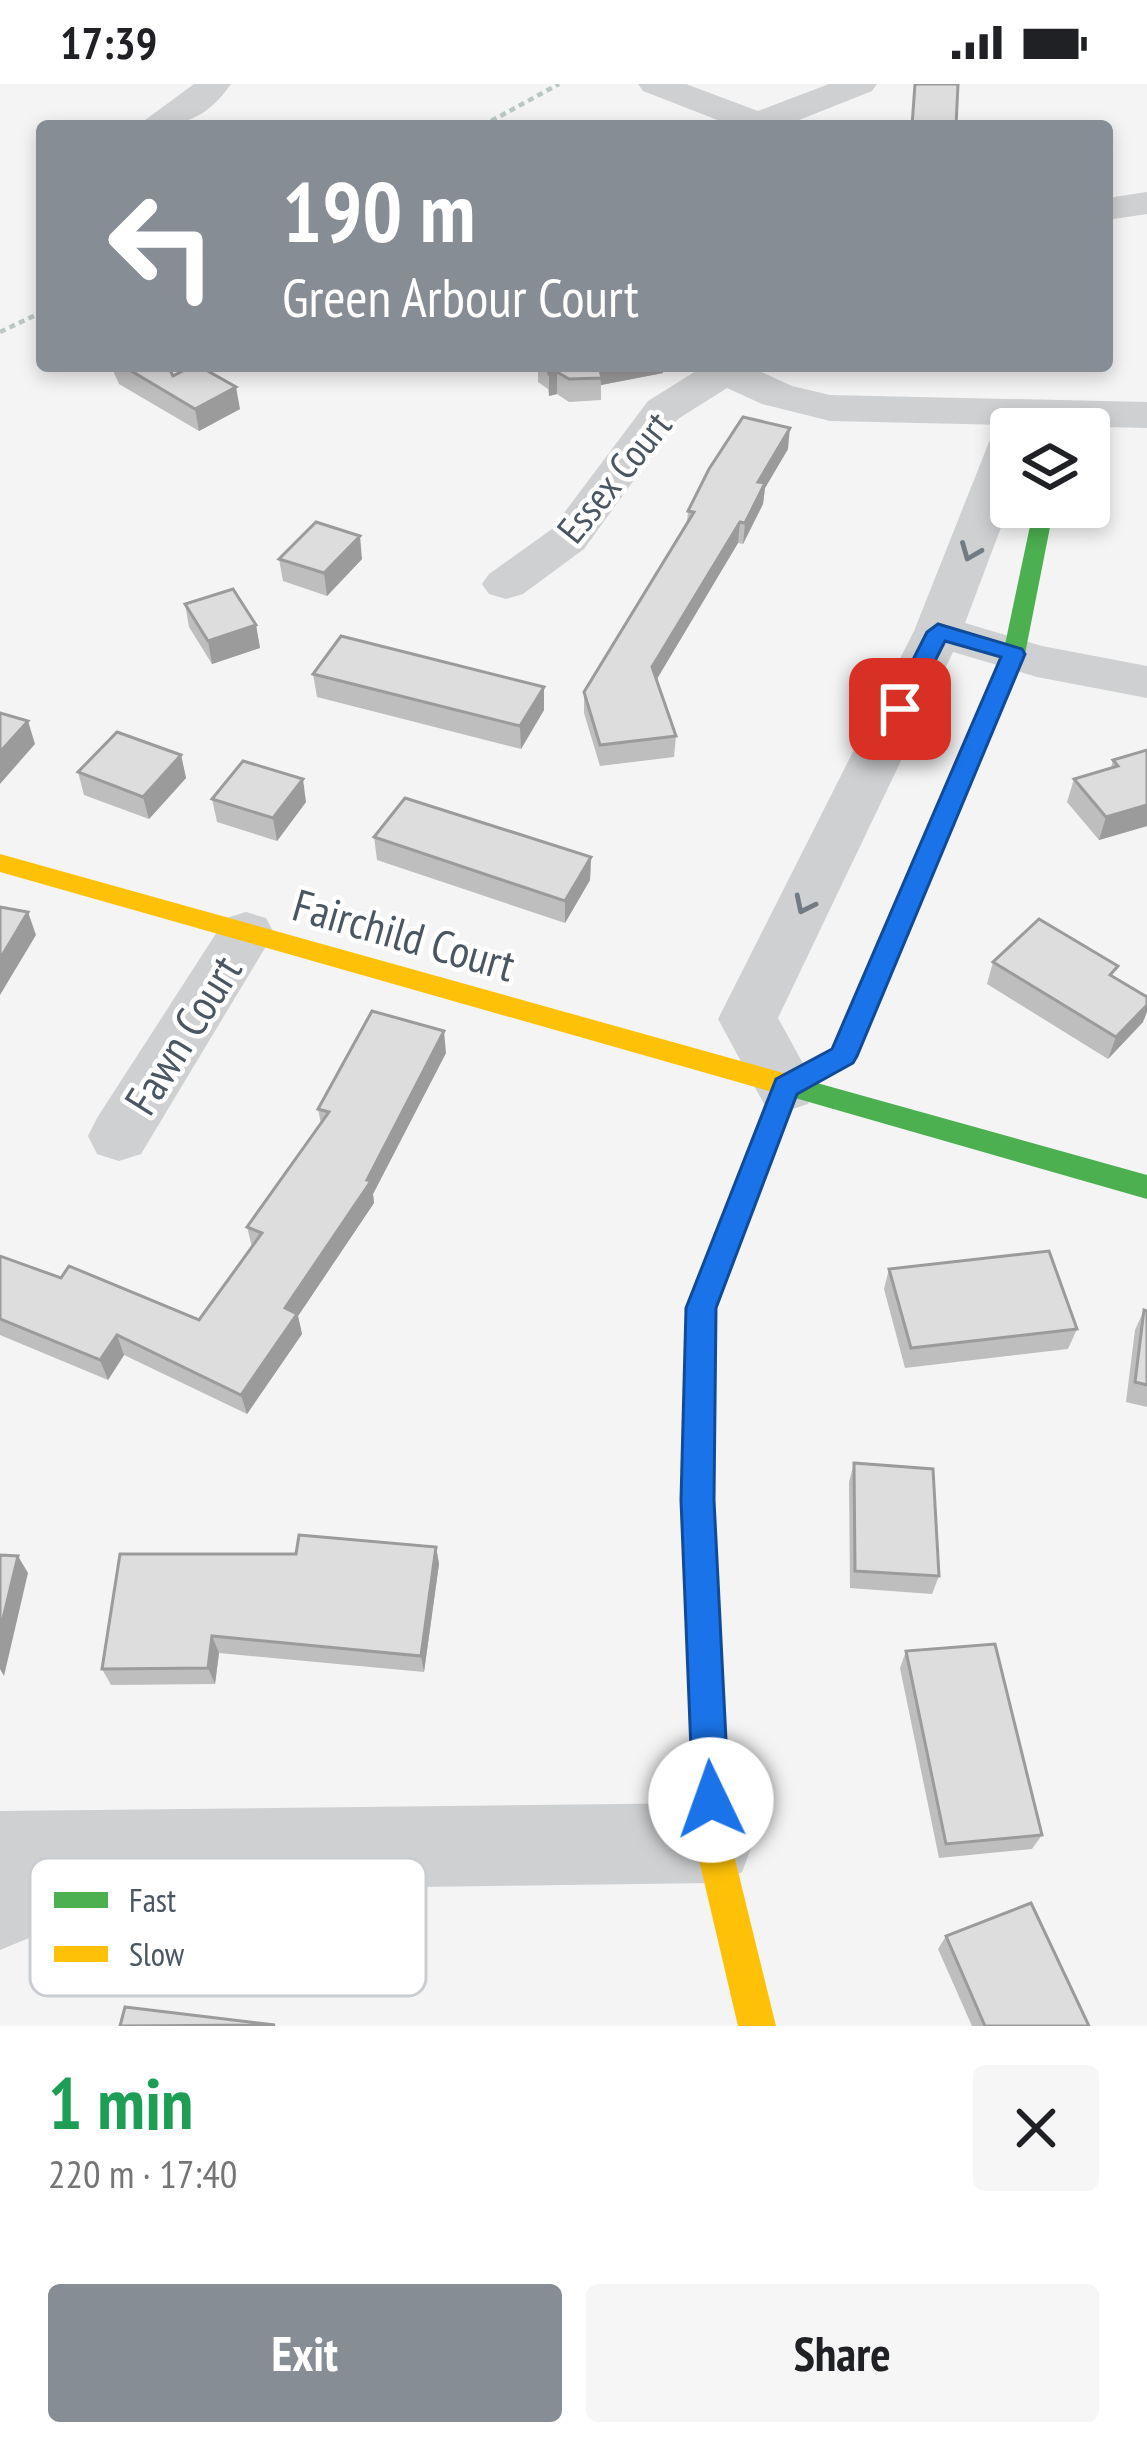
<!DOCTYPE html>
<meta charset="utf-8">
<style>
:root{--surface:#fff;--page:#f6f6f6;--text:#202124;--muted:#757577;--accent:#868d94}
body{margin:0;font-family:"PT Sans Narrow",sans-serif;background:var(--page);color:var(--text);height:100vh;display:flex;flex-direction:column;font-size:45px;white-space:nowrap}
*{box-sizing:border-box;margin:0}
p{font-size:39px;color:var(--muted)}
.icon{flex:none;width:66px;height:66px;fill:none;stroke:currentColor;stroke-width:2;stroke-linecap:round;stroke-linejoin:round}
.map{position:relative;height:1942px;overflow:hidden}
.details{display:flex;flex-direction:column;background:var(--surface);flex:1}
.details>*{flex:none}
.top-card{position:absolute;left:36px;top:36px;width:1077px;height:252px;border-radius:12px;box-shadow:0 6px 18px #0003;background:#868d94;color:#fff;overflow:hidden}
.buttons{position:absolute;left:990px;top:324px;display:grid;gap:24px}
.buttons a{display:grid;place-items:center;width:120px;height:120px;border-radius:12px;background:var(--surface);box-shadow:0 6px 18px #0003;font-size:60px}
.pin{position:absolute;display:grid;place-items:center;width:102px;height:102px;color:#fff;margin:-51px;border-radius:24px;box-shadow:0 6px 18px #0006}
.me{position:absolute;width:132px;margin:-66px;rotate:357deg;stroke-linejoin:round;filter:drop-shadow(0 0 9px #0008)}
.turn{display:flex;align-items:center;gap:42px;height:252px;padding:0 48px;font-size:54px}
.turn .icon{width:156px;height:156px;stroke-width:2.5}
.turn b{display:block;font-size:84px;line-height:102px}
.round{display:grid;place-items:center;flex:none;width:126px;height:126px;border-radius:12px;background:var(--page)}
.overview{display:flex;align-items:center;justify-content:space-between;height:204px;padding:0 48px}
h1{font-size:72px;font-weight:600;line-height:90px;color:#1e9e55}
.action{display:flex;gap:24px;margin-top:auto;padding:24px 48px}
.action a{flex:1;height:138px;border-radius:12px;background:var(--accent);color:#fff;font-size:48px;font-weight:600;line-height:138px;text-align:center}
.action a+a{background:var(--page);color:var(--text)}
.status{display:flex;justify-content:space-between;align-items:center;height:84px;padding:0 60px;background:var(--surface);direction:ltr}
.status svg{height:33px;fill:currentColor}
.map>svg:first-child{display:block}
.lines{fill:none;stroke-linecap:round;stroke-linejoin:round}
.path{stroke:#bcc7c4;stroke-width:4.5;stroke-dasharray:6 4.5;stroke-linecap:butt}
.street{fill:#ced0d2;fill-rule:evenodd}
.fast{fill:#4caf50;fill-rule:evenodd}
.slow{fill:#ffc107;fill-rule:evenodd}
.wall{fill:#bebebf}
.shaded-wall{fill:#9b9b9b}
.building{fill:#ddddde;stroke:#9b9b9b;stroke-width:3}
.oneway{stroke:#727b83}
.route{fill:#1a73e8;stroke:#114b97;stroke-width:3}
.labels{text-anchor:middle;stroke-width:9;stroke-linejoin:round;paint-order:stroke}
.far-street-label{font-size:39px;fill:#4a5661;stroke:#fff}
.street-label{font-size:45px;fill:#4a5661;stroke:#fff}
.key{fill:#fff;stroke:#c9ccd0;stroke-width:3}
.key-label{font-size:33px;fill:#4a5661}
</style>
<div class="status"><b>17:39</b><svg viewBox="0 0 49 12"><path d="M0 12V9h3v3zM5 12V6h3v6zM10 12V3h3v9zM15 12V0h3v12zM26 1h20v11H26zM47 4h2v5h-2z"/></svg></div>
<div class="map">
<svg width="1147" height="1942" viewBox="0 0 1147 1942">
<rect width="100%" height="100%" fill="#f4f4f4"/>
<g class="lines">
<!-- path -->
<g class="path">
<polyline points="482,42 559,0"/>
<polyline points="0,248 42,228"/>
</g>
<!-- street -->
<g class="street">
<path d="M194 0H231C204 38 181 42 137 42Z"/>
<polygon points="638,0 686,0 758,27 829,0 877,0 872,7 784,42 733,42 643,7"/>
<polygon points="1147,108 1147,130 1107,136 1107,114"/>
<polygon points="692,282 748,282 792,302 830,311 1147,318 1147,344 830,337 762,320 727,304 678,335 584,465 523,510 506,515 489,510 482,500 489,490 552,445 648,317 696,287"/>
<polygon points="1011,345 1011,417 965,539 1042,562 1147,582 1147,614 1037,593 953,568 778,934 816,1003 808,1020 786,1027 764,1020 718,935 914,547 989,358 996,349"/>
<polygon points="246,828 266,834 274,849 141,1070 119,1077 97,1070 88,1052 97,1034 226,834"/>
<polygon points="713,1719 742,1730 753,1759 742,1788 713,1799 44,1808 29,1854 0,1866 0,1727"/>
</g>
<!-- fast -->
<polygon class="fast" points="1034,423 1054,423 1025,570 857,972 853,979 817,999 1147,1091 1147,1115 795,1014 779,1055 759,1055 755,1047 777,993 832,965 1003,570"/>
<!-- slow -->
<g class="slow">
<polygon points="0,770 787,990 797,993 801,1001 797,1009 787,1012 0,788"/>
<polygon points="769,1036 779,1039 783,1047 716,1224 713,1416 731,1759 776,1942 738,1942 695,1759 681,1416 686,1224 755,1047 759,1039"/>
</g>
</g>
<!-- wall -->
<g class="wall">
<polygon points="111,282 168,282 173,292 240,325 199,347 119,300"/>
<polygon points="538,282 663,282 663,289 601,301 601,316 569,318 557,310 549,312 548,305 538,298"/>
<polygon points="788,365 765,404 763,420 743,460 738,459 656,596 676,652 674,673 600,682 584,629 584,608 687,439 688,427"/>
<polygon points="279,475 362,475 327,512 283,497"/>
<polygon points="185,520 256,541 260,564 212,580 189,543"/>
<polygon points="313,590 544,603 544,626 521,665 317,613"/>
<polygon points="1147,666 1147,742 1099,756 1067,718 1074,695 1111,684 1113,676"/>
<polygon points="181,671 186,694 149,735 84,711 78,688"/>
<polygon points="212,715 306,718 277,757 217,738"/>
<polygon points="374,753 591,773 590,796 565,839 377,776"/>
<polygon points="993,878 1114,893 1143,938 1108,975 987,900"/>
<polygon points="446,969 373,1110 374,1119 298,1232 302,1250 247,1330 124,1271 108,1296 0,1251 0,1172 61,1194 199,1236 252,1163 247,1143 321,1040 318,1025"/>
<polygon points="889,1185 1077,1245 1068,1265 905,1284 884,1205"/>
<polygon points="1144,1226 1147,1227 1147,1323 1126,1318 1135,1246"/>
<polygon points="854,1379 939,1492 932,1510 850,1504 849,1398"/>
<polygon points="436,1463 439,1480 424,1588 219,1569 215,1600 111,1601 102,1585 296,1470"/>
<polygon points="906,1567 1042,1751 1032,1765 939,1774 900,1584"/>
<polygon points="946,1852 1089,1942 972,1942 938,1865"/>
</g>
<!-- shaded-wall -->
<g class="shaded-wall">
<polygon points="599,282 663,282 663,289 601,301"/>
<polygon points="557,288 557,310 549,312 549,290"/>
<polygon points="236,303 240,325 199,347 195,325"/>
<polygon points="790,344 788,365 765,404 763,420 743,460 745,439 758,398"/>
<polygon points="740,438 738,459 651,605 652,583"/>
<polygon points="360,452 362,475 327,512 324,489"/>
<polygon points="256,541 260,564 212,580 208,557"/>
<polygon points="544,603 544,626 521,665 520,642"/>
<polygon points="28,637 35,660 0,700 0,668"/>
<polygon points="181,671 186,694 149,735 143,713"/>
<polygon points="303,695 306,718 277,757 273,734"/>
<polygon points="1147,721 1147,742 1099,756 1106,733"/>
<polygon points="591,773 590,796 565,839 565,817"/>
<polygon points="28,828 36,851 0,911 0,875"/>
<polygon points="1147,921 1147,928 1143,938 1108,975 1116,953"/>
<polygon points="444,947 446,969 373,1110 374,1119 298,1232 302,1250 247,1330 241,1311 285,1224 367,1096"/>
<polygon points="117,1251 124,1271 108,1296 100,1276"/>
<polygon points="436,1463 439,1480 424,1588 421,1572"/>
<polygon points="18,1472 28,1489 4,1592 0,1585 0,1547"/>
<polygon points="212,1552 219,1569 215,1600 208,1584"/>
</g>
<!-- building -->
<g class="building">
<polygon points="915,0 958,0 956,42 912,42"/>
<polygon points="123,282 168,282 173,292 192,282 199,282 236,303 195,325"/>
<polygon points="547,282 599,282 602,294 569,295 557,288 549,290"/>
<polygon points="743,333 790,344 758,398 765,399 745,439 740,438 652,583 676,652 600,661 584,608 694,428 688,427 709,385"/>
<polygon points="316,438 360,452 324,489 279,475"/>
<polygon points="233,505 256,541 208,557 185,520"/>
<polygon points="341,552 544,603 520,642 313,590"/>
<polygon points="0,629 28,637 0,668"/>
<polygon points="117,648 181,671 143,713 78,688"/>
<polygon points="1147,666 1147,721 1106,733 1074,695 1118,682 1113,676"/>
<polygon points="243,677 303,695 273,734 212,715"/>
<polygon points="405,714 591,773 565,817 374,753"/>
<polygon points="0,823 28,828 0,875"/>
<polygon points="1039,835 1118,882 1110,891 1147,913 1147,921 1116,953 993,878"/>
<polygon points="372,927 444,947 367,1096 371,1097 285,1224 297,1230 241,1311 117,1251 100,1276 0,1235 0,1172 61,1194 69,1182 199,1236 262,1149 247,1143 329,1028 318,1025"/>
<polygon points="1049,1167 1077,1245 911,1264 889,1185"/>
<polygon points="1144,1226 1147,1227 1147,1301 1135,1298"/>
<polygon points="854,1379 933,1385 939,1492 855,1487"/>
<polygon points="299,1451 436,1463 421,1572 212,1552 208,1584 102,1585 120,1470 296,1470"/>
<polygon points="0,1471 18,1472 0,1547"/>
<polygon points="995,1560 1042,1751 946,1760 906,1567"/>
<polygon points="1031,1819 1089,1942 985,1942 946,1852"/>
<polygon points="125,1923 275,1941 120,1942"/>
</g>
<!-- one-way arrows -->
<defs><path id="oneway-chevron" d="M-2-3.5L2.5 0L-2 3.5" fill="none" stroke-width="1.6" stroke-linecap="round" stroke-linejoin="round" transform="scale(3)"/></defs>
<g class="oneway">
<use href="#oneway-chevron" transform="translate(970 468) rotate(112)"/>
<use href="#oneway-chevron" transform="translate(804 821) rotate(116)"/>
</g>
<!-- route -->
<polygon class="route" points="938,540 1022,565 1025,570 857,972 853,979 797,1010 716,1224 714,1416 729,1716 724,1729 711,1734 698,1729 693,1716 681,1416 686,1224 776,995 832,965 1001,573 945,557 908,631 892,631 888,625 927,548"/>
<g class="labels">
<!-- far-street labels -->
<g class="far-street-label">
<text transform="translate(614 393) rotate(-51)" y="14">Essex Court</text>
</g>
<!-- street labels -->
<g class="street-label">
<text transform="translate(404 851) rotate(16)" y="16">Fairchild Court</text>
<text transform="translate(183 951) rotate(-58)" y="16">Fawn Court</text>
</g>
</g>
<!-- legend -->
<rect x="30" y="1774" width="396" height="138" rx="18" class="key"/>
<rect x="54" y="1808" width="54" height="16" fill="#4caf50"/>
<rect x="54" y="1862" width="54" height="16" fill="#ffc107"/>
<g class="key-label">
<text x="129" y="1828">Fast</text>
<text x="129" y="1882">Slow</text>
</g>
</svg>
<div class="buttons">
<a><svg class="icon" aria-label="layers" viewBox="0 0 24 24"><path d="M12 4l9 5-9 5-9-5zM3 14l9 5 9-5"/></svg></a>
</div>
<div class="pin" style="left:900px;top:625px;background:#d93025"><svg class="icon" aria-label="arrive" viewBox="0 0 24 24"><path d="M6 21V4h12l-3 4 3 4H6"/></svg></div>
<svg class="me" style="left:711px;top:1716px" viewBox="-20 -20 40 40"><circle r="19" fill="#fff"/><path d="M0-13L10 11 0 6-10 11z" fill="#1a73e8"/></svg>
<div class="top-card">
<div class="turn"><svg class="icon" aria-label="left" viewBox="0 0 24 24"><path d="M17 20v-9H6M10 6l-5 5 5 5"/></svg><div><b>190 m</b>Green Arbour Court</div></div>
</div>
</div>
<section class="details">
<div class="overview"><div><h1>1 min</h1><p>220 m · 17:40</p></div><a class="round"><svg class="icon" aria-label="close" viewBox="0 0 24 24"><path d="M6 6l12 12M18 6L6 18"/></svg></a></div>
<div class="action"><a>Exit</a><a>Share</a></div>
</section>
